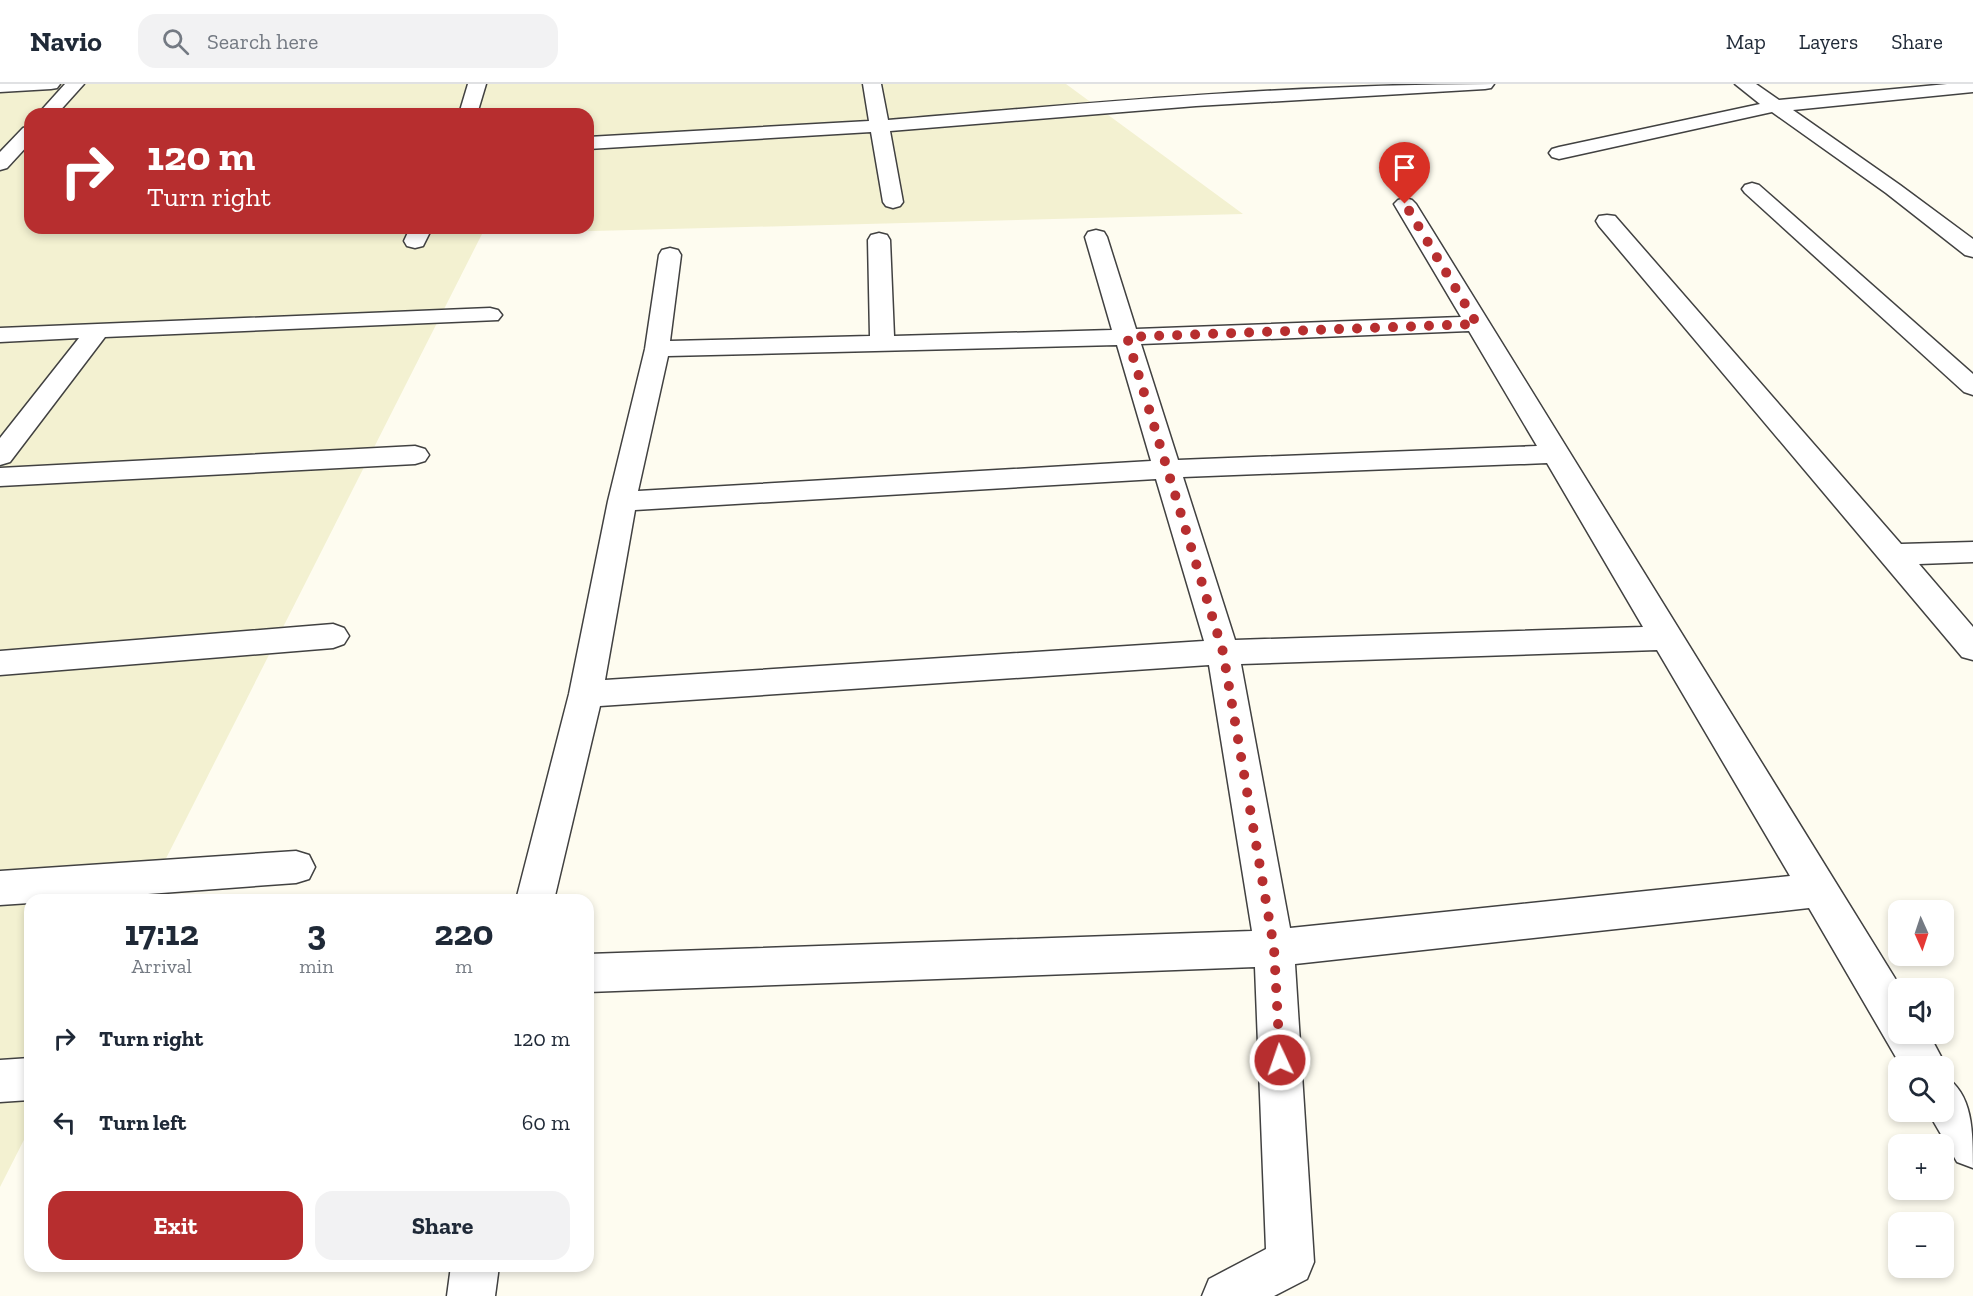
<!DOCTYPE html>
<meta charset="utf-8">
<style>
:root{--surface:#fff;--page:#f2f2f3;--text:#1f2937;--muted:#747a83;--line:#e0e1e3;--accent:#b72e2f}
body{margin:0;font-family:"Zilla Slab",serif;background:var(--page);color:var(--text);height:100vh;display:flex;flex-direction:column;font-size:22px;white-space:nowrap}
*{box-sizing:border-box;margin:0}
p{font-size:20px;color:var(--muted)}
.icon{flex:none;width:33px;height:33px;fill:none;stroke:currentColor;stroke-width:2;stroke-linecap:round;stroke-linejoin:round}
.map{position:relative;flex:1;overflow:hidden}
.details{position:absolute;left:24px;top:810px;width:570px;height:378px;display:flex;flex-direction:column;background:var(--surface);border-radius:18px;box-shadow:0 3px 9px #0003}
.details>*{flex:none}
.banner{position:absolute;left:24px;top:24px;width:570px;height:126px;border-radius:18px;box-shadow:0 3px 9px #0003;background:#b72e2f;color:#fff;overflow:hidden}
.needle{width:39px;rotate:177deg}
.buttons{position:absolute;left:1888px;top:816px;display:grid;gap:12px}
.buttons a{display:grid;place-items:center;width:66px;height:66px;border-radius:12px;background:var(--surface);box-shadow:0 3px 9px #0003;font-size:30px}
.pin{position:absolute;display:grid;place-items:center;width:51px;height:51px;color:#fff;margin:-62px -26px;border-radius:50% 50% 50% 0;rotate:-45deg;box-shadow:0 0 6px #0007}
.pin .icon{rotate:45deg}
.me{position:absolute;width:66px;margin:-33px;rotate:357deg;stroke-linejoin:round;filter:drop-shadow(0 0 4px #0008)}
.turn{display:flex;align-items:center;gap:21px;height:126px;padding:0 24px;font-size:27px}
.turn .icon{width:78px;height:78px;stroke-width:2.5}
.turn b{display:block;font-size:42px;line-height:51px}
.eta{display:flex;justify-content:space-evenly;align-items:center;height:102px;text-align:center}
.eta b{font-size:36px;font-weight:700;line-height:42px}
.primary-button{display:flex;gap:12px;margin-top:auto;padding:12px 24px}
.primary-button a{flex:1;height:69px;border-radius:18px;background:var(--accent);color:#fff;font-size:24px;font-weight:700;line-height:69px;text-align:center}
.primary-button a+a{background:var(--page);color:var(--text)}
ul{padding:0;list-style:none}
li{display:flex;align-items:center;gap:18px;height:84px;padding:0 24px}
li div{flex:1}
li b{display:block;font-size:22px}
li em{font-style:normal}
header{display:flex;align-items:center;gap:36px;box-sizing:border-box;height:84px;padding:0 30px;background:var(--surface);border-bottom:2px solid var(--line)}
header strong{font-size:28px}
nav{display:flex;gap:33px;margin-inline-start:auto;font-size:21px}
.search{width:420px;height:54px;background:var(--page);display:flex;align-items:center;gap:15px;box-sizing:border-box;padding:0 21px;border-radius:18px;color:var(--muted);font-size:22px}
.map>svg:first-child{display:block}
.farmland{fill:#f3f1d1;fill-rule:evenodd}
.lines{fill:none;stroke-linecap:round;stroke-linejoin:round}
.minor-casing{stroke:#414141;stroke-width:3}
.minor{fill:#fff;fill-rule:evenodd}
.route{stroke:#b72e2f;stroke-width:10;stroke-dasharray:0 18}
</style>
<header>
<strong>Navio</strong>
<div class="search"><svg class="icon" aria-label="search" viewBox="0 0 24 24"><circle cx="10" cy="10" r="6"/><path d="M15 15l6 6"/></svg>Search here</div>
<nav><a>Map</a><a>Layers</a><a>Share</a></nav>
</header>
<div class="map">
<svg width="1973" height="1212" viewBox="0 0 1973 1212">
<rect width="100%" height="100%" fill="#fefcf0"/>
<!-- farmland -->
<path class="farmland" d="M0 0H1066L1243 130 482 150 145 816H30V1044L0 1103ZM30 30H588V144H30Z"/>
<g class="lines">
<!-- minor casing -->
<g class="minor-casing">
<g id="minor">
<polygon points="0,0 60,0 57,4 51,5 0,8"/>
<polygon points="65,0 84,0 57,30 38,30"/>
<polygon points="468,0 486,0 477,30 459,30"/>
<path d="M863 0H881L888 36C1090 19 1291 0 1494 0L1491 4 1485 5 1196 22 890 47 903 118 900 122 893 124 886 122 883 118 871 48 588 65V53L869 37Z"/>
<polygon points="1735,0 1756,0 1779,16 1947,0 1973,0 1973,8 1793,26 1900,101 1973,155 1973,173 1965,171 1886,109 1772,28 1559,75 1552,73 1549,69 1552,65 1559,63 1760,20"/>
<polygon points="30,42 30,59 7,84 0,86 0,68 23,44"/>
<polygon points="1752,99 1759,101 1973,290 1973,311 1964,308 1745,109 1742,105 1745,101"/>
<path d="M1405 114 1412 116 1416 120 1901 904H1899V950H1929L1946 982 1944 987V982H1901L1809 824 1295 880 1314 1178 1307 1195 1274 1212H1202L1209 1195 1266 1165 1255 883 588 908V870L1252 847 1209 581 600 622 554 816H516L569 610 608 417 645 265 659 171 662 166 670 164 678 166 681 171 670 257 870 252 868 156 871 151 879 149 887 151 890 156 894 252 1112 246 1085 153 1088 148 1096 146 1104 148 1107 153 1136 245 1461 233 1394 120 1398 116ZM1469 247 1537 362 1178 376 1141 260ZM1117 261 1151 377 638 407 668 272ZM1547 379 1643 543 1235 556 1183 393ZM1156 395 1204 557 605 596 635 426ZM1657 566 1790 792 1290 844 1241 580Z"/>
<polygon points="1607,131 1615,132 1901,460 1973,458 1973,478 1919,480 1973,543 1973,576 1962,573 1599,142 1596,137 1599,132"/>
<polygon points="410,144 432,144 423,162 415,164 407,162 404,157"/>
<polygon points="490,224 498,226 502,231 498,236 105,253 10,378 0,381 0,354 79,254 0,258 0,244"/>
<polygon points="415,362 425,365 429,371 425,377 415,380 0,402 0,384"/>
<polygon points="333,540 344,544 349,552 344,560 333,564 0,591 0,567"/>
<polygon points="296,767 309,771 315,783 309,795 296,799 67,816 30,816 30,819 0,821 0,787"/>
<polygon points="30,974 30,1016 0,1018 0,976"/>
<path d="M1944 992C1973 1009 1973 1048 1973 1084L1957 1078 1928 1028H1944Z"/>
<polygon points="451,1182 499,1182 495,1212 447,1212"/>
</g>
</g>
<!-- minor -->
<use href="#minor" class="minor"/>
</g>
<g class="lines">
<!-- route -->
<polyline class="route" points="1280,976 1274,864 1223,568 1127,253 1477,240 1405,120"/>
</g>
</svg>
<div class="buttons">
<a><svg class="needle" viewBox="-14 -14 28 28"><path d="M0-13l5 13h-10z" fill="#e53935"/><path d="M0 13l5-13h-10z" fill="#747a83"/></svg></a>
<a><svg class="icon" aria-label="sound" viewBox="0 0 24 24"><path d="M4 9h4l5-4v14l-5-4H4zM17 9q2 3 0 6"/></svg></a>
<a><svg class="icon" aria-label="search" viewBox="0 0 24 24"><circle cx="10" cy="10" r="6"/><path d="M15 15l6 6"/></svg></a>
<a>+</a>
<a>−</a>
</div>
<div class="pin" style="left:1405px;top:120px;background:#d93025"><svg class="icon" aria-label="arrive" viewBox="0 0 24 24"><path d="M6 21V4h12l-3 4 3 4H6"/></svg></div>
<svg class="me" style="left:1280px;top:976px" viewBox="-20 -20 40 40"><circle r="17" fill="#b72e2f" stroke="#fff" stroke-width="3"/><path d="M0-11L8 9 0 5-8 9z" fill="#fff"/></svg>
<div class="banner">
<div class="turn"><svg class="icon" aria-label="right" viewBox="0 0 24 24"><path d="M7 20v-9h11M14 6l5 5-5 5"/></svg><div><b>120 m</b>Turn right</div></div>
</div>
<section class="details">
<div class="eta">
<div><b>17:12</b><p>Arrival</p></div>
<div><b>3</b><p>min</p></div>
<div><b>220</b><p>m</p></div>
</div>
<ul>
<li><svg class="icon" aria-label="right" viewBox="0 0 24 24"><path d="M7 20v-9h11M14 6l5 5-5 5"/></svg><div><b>Turn right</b></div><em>120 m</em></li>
<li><svg class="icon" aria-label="left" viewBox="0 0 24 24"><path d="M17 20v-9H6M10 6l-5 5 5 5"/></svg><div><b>Turn left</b></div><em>60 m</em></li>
</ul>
<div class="primary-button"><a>Exit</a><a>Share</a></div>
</section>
</div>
